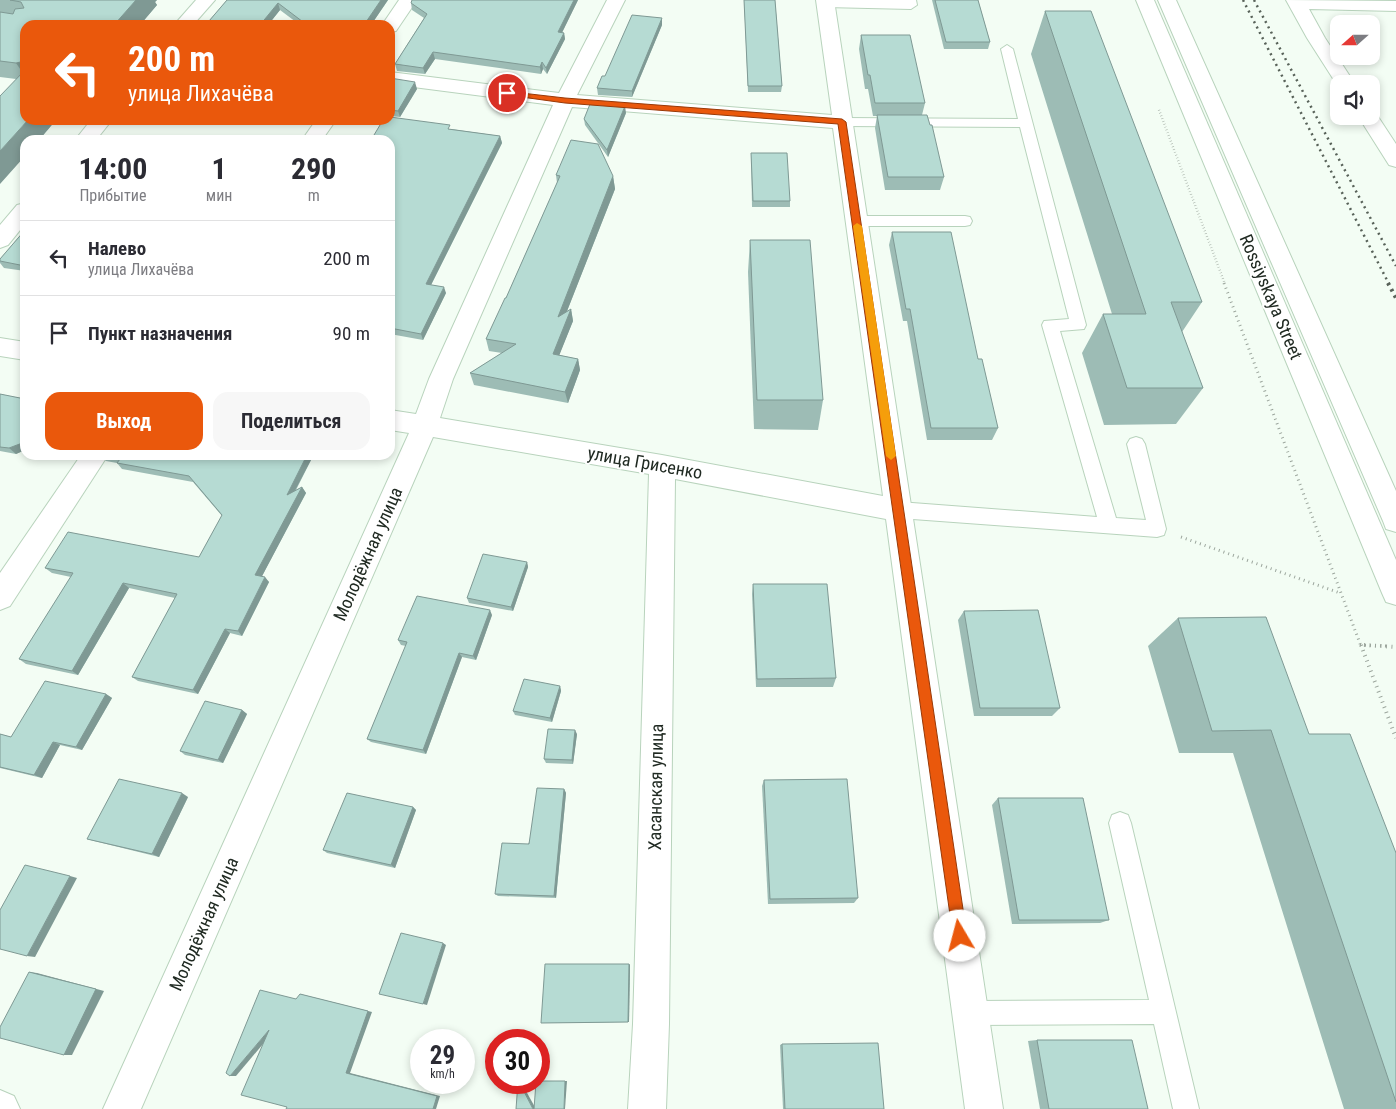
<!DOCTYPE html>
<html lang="ru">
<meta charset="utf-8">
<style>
:root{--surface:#fff;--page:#f7f7f7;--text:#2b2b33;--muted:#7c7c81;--line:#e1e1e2;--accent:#ea580c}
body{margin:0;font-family:"Roboto Condensed",sans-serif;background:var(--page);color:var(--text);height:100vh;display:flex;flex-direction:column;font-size:19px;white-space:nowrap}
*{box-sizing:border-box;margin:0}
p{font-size:16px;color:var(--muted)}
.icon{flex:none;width:28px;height:28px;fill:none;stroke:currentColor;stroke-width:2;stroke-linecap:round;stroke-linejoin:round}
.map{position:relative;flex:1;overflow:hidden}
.details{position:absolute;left:20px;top:135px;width:375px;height:325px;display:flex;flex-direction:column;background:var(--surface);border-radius:15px;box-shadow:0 2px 8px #0003}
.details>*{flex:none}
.guide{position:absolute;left:20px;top:20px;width:375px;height:105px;border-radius:15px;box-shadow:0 2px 8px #0003;background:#ea580c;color:#fff;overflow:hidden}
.needle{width:32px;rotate:249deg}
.buttons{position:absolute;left:1330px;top:15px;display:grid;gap:10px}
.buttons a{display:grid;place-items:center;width:50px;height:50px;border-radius:10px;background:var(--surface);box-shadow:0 2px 8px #0003;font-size:25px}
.speed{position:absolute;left:410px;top:1029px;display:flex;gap:10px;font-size:25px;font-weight:700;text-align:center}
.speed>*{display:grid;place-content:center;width:65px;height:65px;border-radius:50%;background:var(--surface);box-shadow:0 2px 8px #0003;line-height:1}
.speed small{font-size:12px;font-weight:400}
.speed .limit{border:8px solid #d22;background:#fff;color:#111}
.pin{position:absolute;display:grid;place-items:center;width:42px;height:42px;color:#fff;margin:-21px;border:2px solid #fff;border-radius:50%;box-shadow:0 1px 5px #0007}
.me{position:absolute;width:55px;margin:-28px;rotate:352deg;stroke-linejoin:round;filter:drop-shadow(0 0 4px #0008)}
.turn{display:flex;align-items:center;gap:18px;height:105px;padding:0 25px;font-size:22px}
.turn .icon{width:65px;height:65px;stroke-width:2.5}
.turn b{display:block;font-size:35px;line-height:42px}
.eta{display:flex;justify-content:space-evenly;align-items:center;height:85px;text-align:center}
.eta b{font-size:30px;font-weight:700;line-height:35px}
.primary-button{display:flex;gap:10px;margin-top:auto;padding:10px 25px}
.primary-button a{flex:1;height:58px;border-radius:15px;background:var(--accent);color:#fff;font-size:20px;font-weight:700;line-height:58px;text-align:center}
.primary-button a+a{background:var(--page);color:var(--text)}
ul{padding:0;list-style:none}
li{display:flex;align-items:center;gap:15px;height:75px;padding:0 25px;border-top:1px solid var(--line)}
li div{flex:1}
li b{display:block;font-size:19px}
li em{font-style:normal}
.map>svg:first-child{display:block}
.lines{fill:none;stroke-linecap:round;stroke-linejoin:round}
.service-casing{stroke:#b8d3bc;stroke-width:2}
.minor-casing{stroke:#b8d3bc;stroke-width:2}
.primary-casing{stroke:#b8d3bc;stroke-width:2}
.path-far2{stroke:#9ca69d;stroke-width:2.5;stroke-dasharray:0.5 2.5;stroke-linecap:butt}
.path-far1{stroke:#9ca69d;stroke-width:3;stroke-dasharray:1 4;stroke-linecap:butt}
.path{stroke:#9ca69d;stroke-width:4;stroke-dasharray:1 4.5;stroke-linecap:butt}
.service{fill:#fff;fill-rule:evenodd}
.minor{fill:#fff;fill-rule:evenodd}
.primary{fill:#fff;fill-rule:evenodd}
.rail-far1{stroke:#586259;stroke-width:2.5;stroke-dasharray:2 4;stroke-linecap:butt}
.rail{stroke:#586259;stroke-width:4;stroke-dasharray:2.5 4.5;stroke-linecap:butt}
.wall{fill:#9dbcb5}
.shaded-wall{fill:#7f9994}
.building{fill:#b6dbd3;stroke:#7f9994}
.route{fill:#ea580c;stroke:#983908}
.slow{fill:#f59e0b}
.labels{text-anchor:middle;stroke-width:4;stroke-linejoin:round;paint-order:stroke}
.street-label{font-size:18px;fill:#202a22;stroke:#fff}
</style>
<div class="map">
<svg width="1396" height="1109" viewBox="0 0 1396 1109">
<rect width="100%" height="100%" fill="#f3fdf4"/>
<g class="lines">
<!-- service casing -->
<g class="service-casing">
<g id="service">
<polygon points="821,0 916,0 917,5 911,9 825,7 821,6 819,3"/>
<polygon points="1007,45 1013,49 1086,325 1084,329 1060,331 1116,518 1146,520 1127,444 1130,439 1136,437 1142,439 1145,444 1166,529 1164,535 1157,537 899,518 893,515 890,510 893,505 899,502 1097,517 1042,325 1044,321 1069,319 1020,127 842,126 835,122 842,118 1018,119 1001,49"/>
<polygon points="857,216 965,216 970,217 972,221 970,225 965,226 857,226 852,225 850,221 852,217"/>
<polygon points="1120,812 1128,815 1131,823 1199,1109 1173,1109 1154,1024 971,1025 962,1022 959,1013 962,1004 971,1001 1149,1000 1109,823 1112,815"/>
</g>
</g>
<!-- minor casing -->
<g class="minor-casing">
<g id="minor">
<polygon points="196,0 215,0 193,25 174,25"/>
<polygon points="399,0 417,0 396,31 390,32 390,25 382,25"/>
<path d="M607 0H625L577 95 832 115 816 0H834L1003 1109H965L886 519 675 479 669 1024 666 1109H628L633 1024 649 474 433 437 141 1109H103L409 433 390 430V410L416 414 429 379 553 105 390 84V72L559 93ZM572 107 833 128 883 496 662 455 440 418 453 379Z"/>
<polygon points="1286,0 1396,1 1396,11 1309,9 1325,38 1355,84 1339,84 1339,88 1307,38"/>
<polygon points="1371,111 1375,112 1396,144 1396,167 1389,165 1358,116 1371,116"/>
<polygon points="91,120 112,120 96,140 75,140"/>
<polygon points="316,120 336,120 322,140 302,140"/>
<polygon points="25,203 25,224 8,245 0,248 0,225 17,205"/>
<polygon points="0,338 25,342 25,360 0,356"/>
<polygon points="81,455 108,455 10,606 0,610 0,573"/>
<polygon points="0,1090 14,1096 20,1109 0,1109"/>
</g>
</g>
<!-- primary casing -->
<g class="primary-casing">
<g id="primary">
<polygon points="1136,0 1154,0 1396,560 1396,605 1386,602 1382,593"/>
<polygon points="1158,0 1176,0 1396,491 1396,532 1386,529 1383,521"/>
</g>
</g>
<!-- path-far2 -->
<polyline class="path-far2" points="1159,110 1225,284"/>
<!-- path-far1 -->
<g class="path-far1">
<polyline points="1224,283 1361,646"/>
<polyline points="1181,537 1340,593"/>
<polyline points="1360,645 1387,646"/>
</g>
<!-- path -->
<g class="path">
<polyline points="1361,645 1396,738"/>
<polyline points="1364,645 1396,647"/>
</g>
<!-- service -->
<use href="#service" class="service"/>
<!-- minor -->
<use href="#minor" class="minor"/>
<!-- primary -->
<use href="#primary" class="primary"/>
<!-- rail-far1 -->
<g class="rail-far1">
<polyline points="1243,0 1389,284"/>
<polyline points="1254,0 1396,266"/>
</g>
<!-- rail -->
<polyline class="rail" points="1388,283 1396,298"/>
</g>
<!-- wall -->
<g class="wall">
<polygon points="0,0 157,0 155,2 157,5 140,25 25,25 56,120 39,140 25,140 16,79 0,77"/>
<polygon points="227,0 388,0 371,25 300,25 280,10 268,25 211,25 209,21"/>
<polygon points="578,0 562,32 564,33 565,39 547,74 543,69 541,74 435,59 425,74 397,71 395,64 424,18 412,10 411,3"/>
<polygon points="744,0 775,0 782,86 781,92 748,92"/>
<polygon points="932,0 978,0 990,42 988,49 944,49"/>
<polygon points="1045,11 1202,302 1182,332 1203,388 1176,424 1104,425 1082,353 1103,314 1112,314 1031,54"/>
<polygon points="662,18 662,25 632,97 598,95 597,88"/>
<polygon points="861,35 925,103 922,115 944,177 940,190 885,190 875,128 877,116 873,116 868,89 865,89 859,49"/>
<polygon points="390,78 417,89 400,117 390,116"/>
<polygon points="626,113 608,157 585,125 584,119"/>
<polygon points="451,129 500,136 502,143 431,285 446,293 423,340 390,334 390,140"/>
<polygon points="751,153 790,201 790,207 752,207"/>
<polygon points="556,175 613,176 615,189 567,311 571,309 573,321 559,355 578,359 580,370 568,403 474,385 470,373 502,353 489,351 486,339 506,298 557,183"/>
<polygon points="25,230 25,271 4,268 0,263 0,259"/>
<polygon points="892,232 978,359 998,428 992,440 927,440 907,321 903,321 889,245"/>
<polygon points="750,240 823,400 818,430 754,429 748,272"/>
<polygon points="0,394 25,399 25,450 16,454 0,451"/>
<polygon points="101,455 311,460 296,490 302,487 306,493 262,576 269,582 242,636 230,633 198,694 138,681 132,677 175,598 129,588 78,675 26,664 19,659 71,577 52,573 45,568 199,557 222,516 193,482 122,469 117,463 106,461"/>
<polygon points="527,562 528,567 513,611 469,603 467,598"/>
<polygon points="753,584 836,678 833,687 756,687 752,594"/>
<polygon points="964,611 1060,708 1052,716 974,716 958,620"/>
<polygon points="492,615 476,660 462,657 426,754 371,742 367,739 406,646 401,645 398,640"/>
<polygon points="1178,618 1309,734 1396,853 1396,1109 1344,1109 1233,753 1179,753 1148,646"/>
<polygon points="560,686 561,691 552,722 515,715 513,711"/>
<polygon points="106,694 112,698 82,750 60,745 42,778 0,768 0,734 11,737"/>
<polygon points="242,710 247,714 223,763 185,755 180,751"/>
<polygon points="577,734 573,764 546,763 544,759"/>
<polygon points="764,780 858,898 854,903 768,904 762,786"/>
<polygon points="564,789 566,793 556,898 498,896 495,894"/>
<polygon points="188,797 159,857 94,841 87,839"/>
<polygon points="998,798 1109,920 1100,923 1012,924 992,805"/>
<polygon points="413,807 416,810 395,868 327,853 323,850"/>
<polygon points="629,964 630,965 629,1022 543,1023 541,1023"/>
<polygon points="1037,1040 1148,1109 1040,1109 1028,1041"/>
<polygon points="782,1044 884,1109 783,1109 780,1045"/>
</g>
<!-- shaded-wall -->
<g class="shaded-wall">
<polygon points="136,0 157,0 155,2 157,5 140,25 114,25"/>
<polygon points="381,0 388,0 371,25 364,25"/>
<polygon points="574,0 578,0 559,39 558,32"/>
<polygon points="278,3 280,10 268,25 260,25"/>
<polygon points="662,18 662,25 632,97 632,91"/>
<polygon points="564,33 565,39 547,74 546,68"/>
<polygon points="433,52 435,59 425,74 423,68"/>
<polygon points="25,61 25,76 16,63"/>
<polygon points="542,62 543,69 541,74 540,67"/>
<polygon points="415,82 417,89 400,117 398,111"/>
<polygon points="625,106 626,113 608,157 607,150"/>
<polygon points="28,120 56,120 39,140 25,140 25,156 0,184 0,151"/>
<polygon points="500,136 502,143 428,291 426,284"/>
<polygon points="613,176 615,189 560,329 558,317"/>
<polygon points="444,287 446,293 423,340 421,334"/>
<polygon points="571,309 573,321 555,366 553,354"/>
<polygon points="578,359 580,370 568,403 565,392"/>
<polygon points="25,442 25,450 16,454 9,448"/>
<polygon points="307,455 308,455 311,460 290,500 287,495"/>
<polygon points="302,487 306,493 260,580 255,575"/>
<polygon points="527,562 528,567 513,611 511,607"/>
<polygon points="265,577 269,582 242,636 238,631"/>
<polygon points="123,583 129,588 78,675 72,671"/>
<polygon points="490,610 492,615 476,660 473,656"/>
<polygon points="225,629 230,633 198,694 193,690"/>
<polygon points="459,653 462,657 426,754 423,750"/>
<polygon points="560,686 561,691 552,722 550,718"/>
<polygon points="106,694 112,698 82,750 76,747"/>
<polygon points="242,710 247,714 223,763 218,760"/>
<polygon points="575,730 577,734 573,764 572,760"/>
<polygon points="53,742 60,745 42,778 34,775"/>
<polygon points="564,789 566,793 556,898 554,896"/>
<polygon points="182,793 188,797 159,857 152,854"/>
<polygon points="413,807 416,810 395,868 391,865"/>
<polygon points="70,876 77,878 35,957 27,956"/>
<polygon points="443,943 446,945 427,1005 423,1004"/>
<polygon points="629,964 630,965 629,1022 628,1022"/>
<polygon points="29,972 37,973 104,991 72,1055 64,1055"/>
<polygon points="300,994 372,1012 350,1073 440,1096 436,1109 433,1109 346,1073"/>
<polygon points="269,1030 274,1031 236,1076 230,1076"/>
<polygon points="565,1081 567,1081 565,1109 564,1109"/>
<polygon points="519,1082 521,1082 536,1109 533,1109"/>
</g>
<!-- building -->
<g class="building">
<polygon points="10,0 136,0 114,25 25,25 25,61 16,63 0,61 0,12 13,14 15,9 24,8 21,2"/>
<polygon points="227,0 381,0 364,25 307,25 278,3 260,25 238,25 209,21"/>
<polygon points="412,0 574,0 558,32 564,33 546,68 542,62 540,67 433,52 423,68 395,64 427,14 411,3"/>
<polygon points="744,0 775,0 782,86 748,86"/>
<polygon points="935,0 978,0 990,42 946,42"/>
<polygon points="1045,11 1091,11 1202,302 1171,302 1203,388 1127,388 1103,314 1146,314"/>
<polygon points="632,15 662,18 632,91 597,88 602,76 605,76"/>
<polygon points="861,35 910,35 925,103 875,103 870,75 868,75"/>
<polygon points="25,70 25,120 28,120 0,151 0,96"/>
<polygon points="390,78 415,82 398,111 390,110"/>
<polygon points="590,104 625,106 607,150 584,119"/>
<polygon points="877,115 927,115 930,125 932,125 944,177 888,177"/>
<polygon points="390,117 450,125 448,129 500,136 426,284 444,287 421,334 390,328 390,140 371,140 383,120 390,120"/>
<polygon points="571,140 598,144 613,176 558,317 571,309 553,354 578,359 565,392 470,373 516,344 486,339 505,298 506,298 560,176 556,175"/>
<polygon points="751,153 787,153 790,201 753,201"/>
<polygon points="25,230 25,266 0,261 0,259"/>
<polygon points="892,232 951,232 978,359 982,359 998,428 931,428 910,309 906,309"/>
<polygon points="750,240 810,240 823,400 757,400"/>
<polygon points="0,394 25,399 25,442 9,448 0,447"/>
<polygon points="101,455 307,455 287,495 302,487 255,575 265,577 238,631 225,629 193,690 132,677 177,594 123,583 72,671 19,659 73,573 45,568 68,532 199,557 222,515 189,476 117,463 120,459"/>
<polygon points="483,554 527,562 511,607 467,598"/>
<polygon points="753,584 827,584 836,678 757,679"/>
<polygon points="417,596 490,610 473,656 459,653 423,750 367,739 407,642 398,640"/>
<polygon points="1038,610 1060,708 980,708 964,611"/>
<polygon points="1266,617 1309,734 1350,734 1396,853 1396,1102 1271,730 1212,731 1178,618"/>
<polygon points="524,679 560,686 550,718 513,711"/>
<polygon points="45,681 106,694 76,747 53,742 34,775 0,767 0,734 11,737"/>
<polygon points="205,701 242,710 218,760 180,751"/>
<polygon points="548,729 575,730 572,760 544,759"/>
<polygon points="119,779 182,793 152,854 87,839"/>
<polygon points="847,779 858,898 770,899 764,780"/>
<polygon points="537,788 564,789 554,896 495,894 502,843 529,844"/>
<polygon points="347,793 413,807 391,865 323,850"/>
<polygon points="998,798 1083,798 1109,920 1019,920"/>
<polygon points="25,865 70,876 27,956 0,949 0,910"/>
<polygon points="401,933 443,943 423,1004 379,994"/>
<polygon points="545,964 629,964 628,1022 541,1023"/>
<polygon points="29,972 96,989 64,1055 0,1038 0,1027"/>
<polygon points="260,990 296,999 300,994 368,1011 346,1073 437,1096 433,1109 286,1109 287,1107 241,1095 269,1030 230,1076 226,1073"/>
<polygon points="1037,1040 1132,1040 1148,1109 1049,1109"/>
<polygon points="878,1043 884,1109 785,1109 782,1044"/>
<polygon points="539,1081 565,1081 564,1109 534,1109 536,1082 539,1082"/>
<polygon points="518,1082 519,1082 533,1109 516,1109"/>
</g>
<!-- route -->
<polygon class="route" points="504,91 565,98 842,119 846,122 967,936 965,940 960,943 955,940 953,936 838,124 565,103 507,95 503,93"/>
<!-- slow -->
<polygon class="slow" points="857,223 862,226 896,456 891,460 886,456 853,226"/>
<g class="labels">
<!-- street labels -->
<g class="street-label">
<text transform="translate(1271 297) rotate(67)" y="6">Rossiyskaya Street</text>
<text transform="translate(645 463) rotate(10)" y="6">улица Грисенко</text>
<text transform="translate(368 554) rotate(-66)" y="6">Молодёжная улица</text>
<text transform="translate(656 787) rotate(-89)" y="6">Хасанская улица</text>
<text transform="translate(204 924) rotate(-66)" y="6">Молодёжная улица</text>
</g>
</g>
</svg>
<div class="buttons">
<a><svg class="needle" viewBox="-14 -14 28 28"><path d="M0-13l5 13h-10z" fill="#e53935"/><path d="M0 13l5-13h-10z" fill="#7c7c81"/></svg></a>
<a><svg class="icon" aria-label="sound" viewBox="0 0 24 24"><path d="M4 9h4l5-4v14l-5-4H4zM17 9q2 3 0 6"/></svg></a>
</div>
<div class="speed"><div>29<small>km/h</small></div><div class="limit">30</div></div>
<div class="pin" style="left:507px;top:93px;background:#d93025"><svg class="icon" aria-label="arrive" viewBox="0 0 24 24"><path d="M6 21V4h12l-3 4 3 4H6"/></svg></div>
<svg class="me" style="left:960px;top:936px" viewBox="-20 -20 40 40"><circle r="19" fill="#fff"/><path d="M0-13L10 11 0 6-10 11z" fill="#ea580c"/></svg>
<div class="guide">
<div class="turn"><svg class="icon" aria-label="left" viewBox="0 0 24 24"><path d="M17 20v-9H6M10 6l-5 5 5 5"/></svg><div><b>200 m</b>улица Лихачёва</div></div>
</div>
<section class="details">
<div class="eta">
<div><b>14:00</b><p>Прибытие</p></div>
<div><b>1</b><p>мин</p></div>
<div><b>290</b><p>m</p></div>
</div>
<ul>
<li><svg class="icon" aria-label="left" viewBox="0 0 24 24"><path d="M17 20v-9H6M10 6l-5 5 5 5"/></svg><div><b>Налево</b><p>улица Лихачёва</p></div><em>200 m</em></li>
<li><svg class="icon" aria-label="arrive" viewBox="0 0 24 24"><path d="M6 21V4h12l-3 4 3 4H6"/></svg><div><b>Пункт назначения</b></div><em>90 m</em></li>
</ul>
<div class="primary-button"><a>Выход</a><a>Поделиться</a></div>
</section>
</div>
